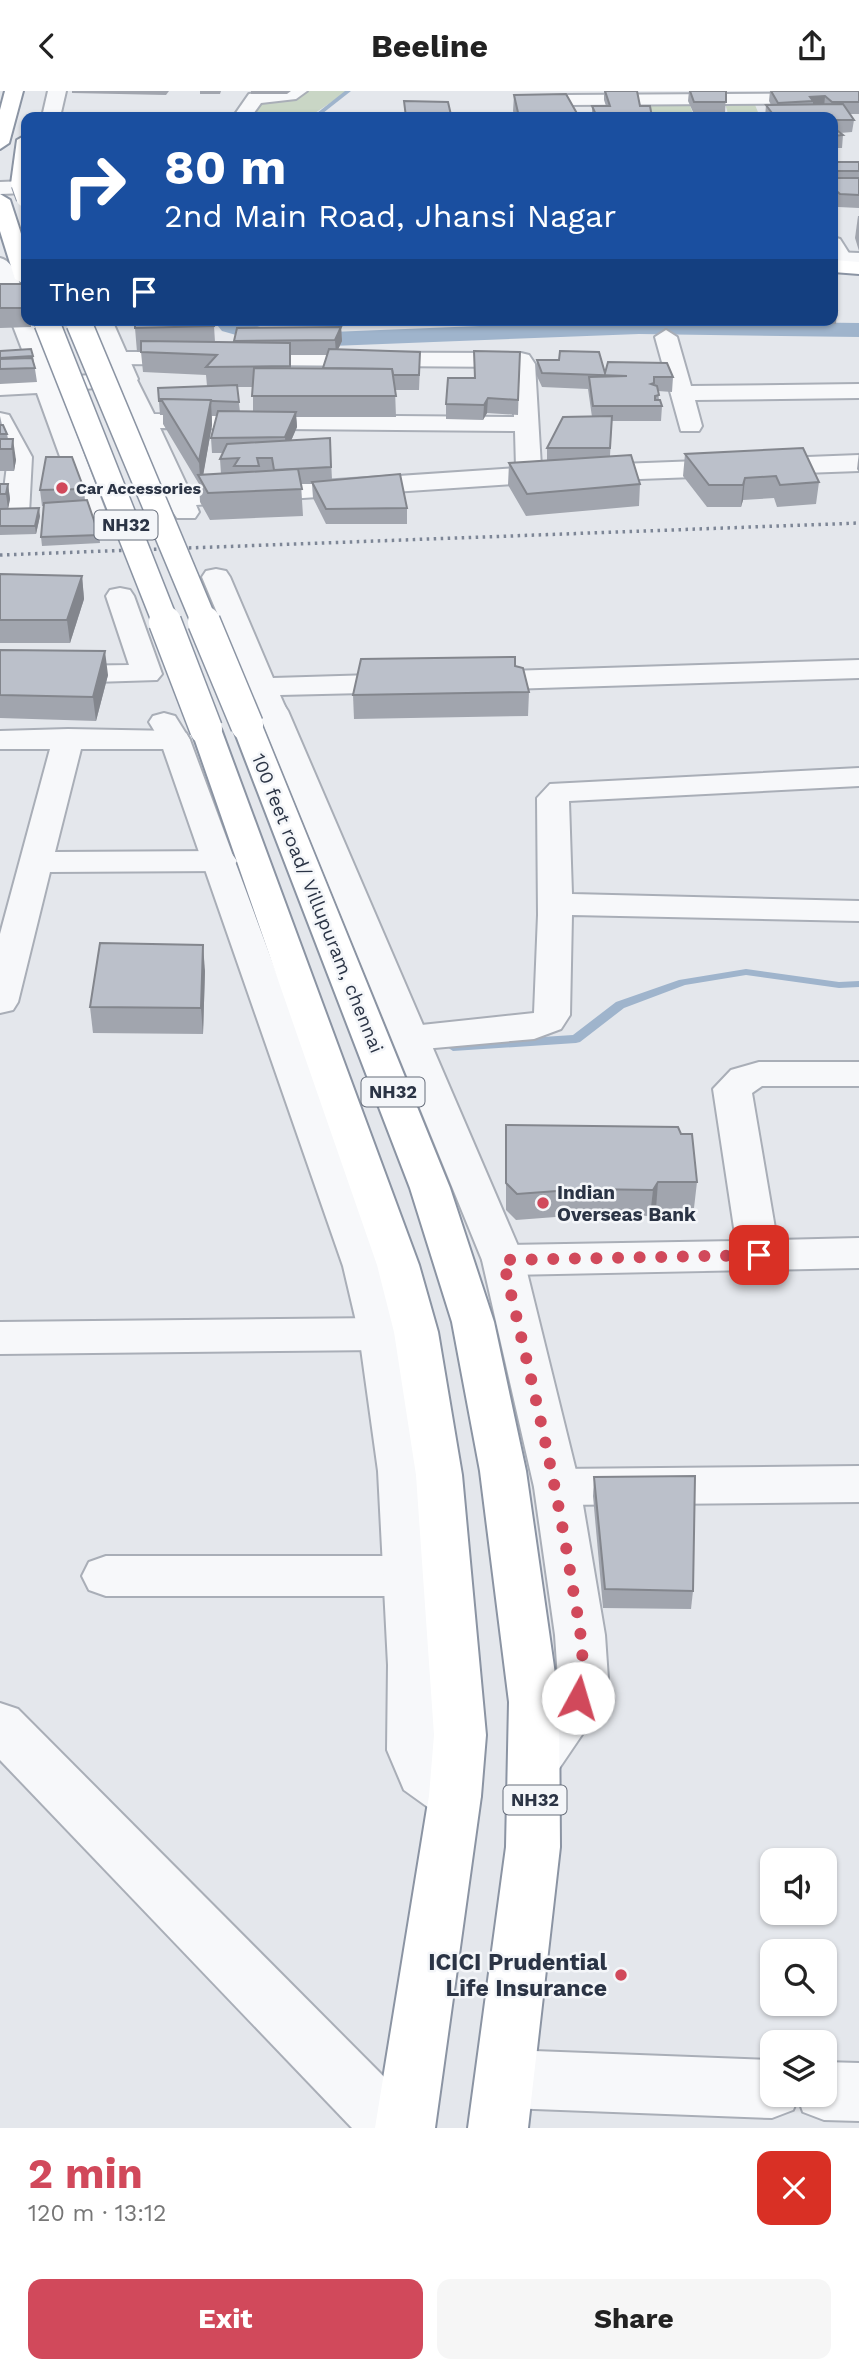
<!DOCTYPE html>
<meta charset="utf-8">
<style>
:root{--surface:#fff;--page:#f6f6f6;--text:#222;--muted:#767676;--accent:#d1495b}
body{margin:0;font-family:"Work Sans",sans-serif;background:var(--page);color:var(--text);height:100vh;display:flex;flex-direction:column;font-size:26px;white-space:nowrap}
*{box-sizing:border-box;margin:0}
p{font-size:23px;color:var(--muted)}
.icon{flex:none;width:38px;height:38px;fill:none;stroke:currentColor;stroke-width:2;stroke-linecap:round;stroke-linejoin:round}
.map{position:relative;height:2037px;overflow:hidden}
.side{display:flex;flex-direction:column;background:var(--surface);flex:1}
.side>*{flex:none}
.guide{position:absolute;left:21px;top:21px;width:817px;height:214px;border-radius:14px;box-shadow:0 2px 5px #0004;background:#1a4fa0;color:#fff;overflow:hidden}
.fabs{position:absolute;left:760px;top:1757px;display:grid;gap:14px}
.fabs a{display:grid;place-items:center;width:77px;height:77px;border-radius:14px;background:var(--surface);box-shadow:0 2px 5px #0004;font-size:35px}
.pin{position:absolute;display:grid;place-items:center;width:60px;height:60px;color:#fff;margin:-30px;border-radius:14px;box-shadow:0 4px 10px #0006}
.me{position:absolute;width:77px;margin:-38px;rotate:6deg;stroke-linejoin:round;filter:drop-shadow(0 0 5px #0008)}
.turn{display:flex;align-items:center;gap:24px;height:147px;padding:0 28px;font-size:32px}
.turn .icon{width:91px;height:91px;stroke-width:2.5}
.turn b{display:block;font-size:49px;line-height:60px}
.then{display:flex;align-items:center;height:66px;padding:0 28px;background:#0003;gap:14px;font-size:26px}
.round{display:grid;place-items:center;flex:none;width:74px;height:74px;border-radius:14px;background:var(--page)}
.overview{display:flex;align-items:center;justify-content:space-between;height:119px;padding:0 28px}
h1{font-size:42px;font-weight:700;line-height:52px;color:var(--accent)}
.button{display:flex;gap:14px;margin-top:auto;padding:14px 28px}
.button a{flex:1;height:80px;border-radius:14px;background:var(--accent);color:#fff;font-size:28px;font-weight:700;line-height:80px;text-align:center}
.button a+a{background:var(--page);color:var(--text)}
header{display:flex;justify-content:space-between;align-items:center;height:91px;padding:0 28px;background:var(--surface);font-size:32px;font-weight:700}
.map>svg:first-child{display:block}
.green{fill:#c9d6c5}
.lines{fill:none;stroke-linecap:round;stroke-linejoin:round}
.stream{fill:#9fb4cc;fill-rule:evenodd}
.canal{fill:#9fb4cc;fill-rule:evenodd}
.minor-casing{stroke:#a9aeb7;stroke-width:4}
.tertiary-casing{stroke:#a9aeb7;stroke-width:4}
.trunk-casing{stroke:#8b94a3;stroke-width:4}
.minor{fill:#f7f8fa;fill-rule:evenodd}
.tertiary{fill:#f7f8fa;fill-rule:evenodd}
.trunk{fill:#fff;fill-rule:evenodd}
.rail{stroke:#7d8696;stroke-width:3.5;stroke-dasharray:2.5 4.5;stroke-linecap:butt}
.trunk-bridge-far2-casing{stroke:#8b94a3;stroke-width:21;stroke-linecap:butt}
.trunk-bridge-far1-casing{stroke:#8b94a3;stroke-width:28;stroke-linecap:butt}
.trunk-bridge-casing{stroke:#8b94a3;stroke-width:35;stroke-linecap:butt}
.trunk-bridge-far2{stroke:#fff;stroke-width:19}
.trunk-bridge-far1{stroke:#fff;stroke-width:25}
.trunk-bridge{stroke:#fff;stroke-width:32}
.wall{fill:#a1a5ae;fill-rule:evenodd}
.shaded-wall{fill:#83868d}
.building{fill:#bbc0ca;stroke:#83868d;stroke-width:2}
.route{stroke:#d1495b;stroke-width:12;stroke-dasharray:0 21.6}
.poi-dot{fill:#d1495b;stroke:#f4f6f9;stroke-width:2.5}
.labels{text-anchor:middle;stroke-width:5;stroke-linejoin:round;paint-order:stroke}
.far-poi-label{font-size:16px;font-weight:bold;fill:#2b3445;stroke:#f4f6f9;text-anchor:start}
.shield{fill:#f4f6f9;stroke:#676e7b;stroke-width:2}
.shield-label{font-size:18px;font-weight:bold;fill:#2b3445}
.street-label{font-size:19px;fill:#2b3445;stroke:#f4f6f9}
.poi-label{font-size:19px;font-weight:bold;fill:#2b3445;stroke:#f4f6f9;text-anchor:start}
.near-poi-label{font-size:23px;font-weight:bold;fill:#2b3445;stroke:#f4f6f9;text-anchor:end}
</style>
<header><svg class="icon" aria-label="back" viewBox="0 0 24 24"><path d="M15 5l-7 7 7 7"/></svg>Beeline<svg class="icon" aria-label="share" viewBox="0 0 24 24"><path d="M12 15V3M7 8l5-5 5 5M5 13v7h14v-7"/></svg></header>
<div class="map">
<svg width="859" height="2037" viewBox="0 0 859 2037">
<rect width="100%" height="100%" fill="#e4e7ec"/>
<!-- green -->
<g class="green">
<polygon points="295,0 348,0 309,26 246,26 250,11"/>
<polygon points="724,9 753,9 760,26 645,26 636,10 688,10 694,25 729,26"/>
</g>
<g class="lines">
<!-- stream -->
<g class="stream">
<polygon points="345,0 351,0 318,26 312,26"/>
<polygon points="746,878 839,891 859,890 859,896 839,897 746,884 685,894 624,917 580,951 576,952 453,960 447,956 453,952 573,944 616,911 679,889"/>
</g>
<!-- canal -->
<polygon class="canal" points="213,229 239,229 282,243 626,229 859,232 859,246 639,243 281,257 222,240"/>
<!-- minor casing -->
<g class="minor-casing">
<g id="minor">
<polygon points="276,0 307,0 296,8 261,12 251,26 233,26 249,3"/>
<polygon points="859,2 859,12 568,14 559,9 568,4"/>
<polygon points="26,90 26,102 0,103 0,91"/>
<polygon points="833,146 840,148 852,167 849,171 842,173 833,169"/>
<polygon points="666,239 677,246 691,295 859,293 859,307 695,309 702,335 699,340 681,340 655,246"/>
<path d="M118 261 521 262 529 264 535 273 541 376 859 364V380L529 392 196 414 199 421 195 427H177L173 421 114 288 118 283H134L154 323 514 326 513 276 110 273 107 268 110 263ZM160 337 515 340 516 377 189 399Z"/>
<polygon points="46,288 54,290 58,295 109,429 105,435 87,435 83,429 37,302 0,304 0,290"/>
<polygon points="0,322 9,324 32,366 29,423 25,429 0,432 8,366 0,352"/>
<polygon points="216,478 226,480 230,486 273,587 406,583 416,586 421,592 416,598 406,601 280,604 287,620 283,626 272,629 261,626 202,486 206,480"/>
<polygon points="120,497 130,499 134,505 162,583 157,589 0,594 0,576 129,574 106,505 110,499"/>
<polygon points="859,569 859,587 473,599 463,596 458,590 463,584 473,581"/>
<polygon points="68,638 175,640 186,642 190,649 186,656 175,658 81,658 55,761 220,760 232,763 237,770 232,777 220,780 50,781 18,911 13,919 0,922 0,843 50,658 0,658 0,640"/>
<polygon points="859,677 859,695 569,710 572,803 859,810 859,830 572,824 570,924 561,938 534,948 412,959 399,955 393,947 399,939 412,935 534,922 538,824 537,707 550,693"/>
<polygon points="759,971 859,971 859,995 762,995 752,1002 777,1149 859,1147 859,1177 503,1184 488,1179 482,1169 488,1159 503,1154 736,1150 713,998 731,979"/>
<polygon points="381,1227 396,1232 403,1243 396,1254 381,1259 0,1263 0,1231"/>
<polygon points="859,1375 859,1411 557,1414 541,1409 534,1396 541,1383 557,1378"/>
<polygon points="106,1465 407,1465 424,1471 431,1485 424,1499 407,1505 106,1505 89,1499 82,1485 89,1471"/>
<polygon points="0,1612 18,1618 414,2016 423,2037 352,2037 0,1669"/>
<polygon points="505,1959 772,1969 772,2004 824,2004 824,1971 859,1972 859,2030 824,2029 803,2021 798,2007 793,2019 772,2027 505,2017 484,2009 476,1988 484,1967"/>
</g>
</g>
<!-- tertiary casing -->
<g class="tertiary-casing">
<g id="tertiary">
<polygon points="48,0 66,0 60,26 42,26"/>
<polygon points="833,161 859,162 859,174 833,173"/>
<path d="M0 167C19 171 26 212 26 229H32L55 287 112 282 90 229H112L138 288 134 293 46 302 38 300 0 201Z"/>
<polygon points="273,611 284,614 288,620 524,1169 580,1396 605,1544 608,1588 596,1623 554,1685 536,1692 518,1685 510,1669 555,1599 558,1588 555,1544 534,1396 482,1169 258,620 262,614"/>
<path d="M164 622 175 625 190 649 385 1175C426 1333 437 1496 439 1659L442 1666 474 1688 481 1705 474 1722 455 1729 436 1722 404 1699 387 1659 388 1574 378 1380 359 1243 343 1175 160 649 149 631 153 625Z"/>
</g>
</g>
<!-- trunk casing -->
<g class="trunk-casing">
<g id="trunk">
<polygon points="5,0 23,0 9,52 0,58 0,19"/>
<polygon points="26,44 26,97 21,99 11,93 17,49"/>
<polygon points="0,103 10,109 26,158 26,194 15,188 0,140"/>
<polygon points="833,169 859,171 859,183 833,181"/>
<polygon points="247,625 258,628 262,634 450,1097 494,1231 526,1380 559,1611 560,1756 528,2037 468,2037 506,1756 509,1611 480,1380 452,1231 410,1097 232,634 236,628"/>
<polygon points="206,629 217,632 221,638 419,1174 438,1241 462,1384 486,1644 481,1705 435,2037 375,2037 429,1705 434,1644 416,1384 394,1241 377,1174 191,638 195,632"/>
</g>
</g>
<!-- minor -->
<use href="#minor" class="minor"/>
<!-- tertiary -->
<use href="#tertiary" class="tertiary"/>
<!-- trunk -->
<use href="#trunk" class="trunk"/>
<!-- rail -->
<polyline class="rail" points="0,464 859,432"/>
<!-- trunk-bridge-far2 casing -->
<g class="trunk-bridge-far2-casing">
<g id="trunk-bridge-far2">
<polyline points="21,93 26,107"/>
<polyline points="45,229 48,234"/>
<polyline points="78,229 80,234"/>
</g>
</g>
<!-- trunk-bridge-far1 casing -->
<g class="trunk-bridge-far1-casing">
<g id="trunk-bridge-far1">
<polyline points="47,232 166,533"/>
<polyline points="79,232 205,533"/>
</g>
</g>
<!-- trunk-bridge casing -->
<g class="trunk-bridge-casing">
<g id="trunk-bridge">
<polyline points="165,531 206,638"/>
<polyline points="204,531 247,634"/>
</g>
</g>
<!-- trunk-bridge-far2 -->
<use href="#trunk-bridge-far2" class="trunk-bridge-far2"/>
<!-- trunk-bridge-far1 -->
<use href="#trunk-bridge-far1" class="trunk-bridge-far1"/>
<!-- trunk-bridge -->
<use href="#trunk-bridge" class="trunk-bridge"/>
</g>
<!-- wall -->
<g class="wall">
<polygon points="72,0 169,0 166,4 72,2"/>
<polygon points="200,0 221,0 220,3 200,3"/>
<polygon points="251,0 291,0 287,3 251,3"/>
<polygon points="604,0 637,0 640,15 652,26 592,26 592,15 606,15 604,9"/>
<polygon points="689,0 726,0 725,23 694,23 688,10"/>
<polygon points="770,0 859,0 859,23 849,23 854,29 852,41 840,42 843,44 842,57 833,57 833,26 765,26 766,14 771,14 769,10"/>
<polygon points="514,4 579,26 515,26 513,20"/>
<polygon points="833,71 859,71 859,117 838,116 833,111"/>
<polygon points="858,125 859,125 859,160 855,147"/>
<polygon points="0,193 26,193 26,229 31,229 31,236 0,237"/>
<polygon points="833,205 837,219 836,233 756,235 749,229 833,229"/>
<polygon points="507,229 594,229 591,231 590,235 507,235"/>
<path d="M214 235 215 251H234L237 237 341 236 342 250 338 258 420 275 419 299H395L396 326H296L297 336 291 350 330 347 332 389 407 417V433H326L313 407 312 393H301L303 425 210 429 200 411 199 393 163 333V324H160L158 297 207 295 206 284 143 281 141 261H137L135 237ZM290 264H327L323 277H291ZM237 296H253V321H240ZM212 325H217L211 347 212 362H223L220 368 221 383 203 384 212 334Z"/>
<polygon points="0,260 33,265 37,291 0,293"/>
<polygon points="474,260 520,261 518,324 487,322 483,329 446,328 446,313 474,287"/>
<polygon points="537,269 605,282 673,286 672,301 658,300 659,309 662,315 661,330 612,330 610,365 640,393 639,415 526,425 508,394 509,372 547,369 547,357 592,326 588,298 542,296 536,283"/>
<polygon points="0,325 2,334 7,343 8,348 16,369 14,380 0,380"/>
<polygon points="859,361 859,381 857,378"/>
<polygon points="685,363 819,391 816,413 777,416 774,407 743,409 741,416 707,416 683,385"/>
<polygon points="0,393 8,393 10,408 8,418 40,425 36,443 0,444"/>
<polygon points="84,398 85,410 99,444 100,452 42,455 41,446 44,415 42,415 40,399"/>
<polygon points="0,483 82,485 84,508 70,552 0,552"/>
<polygon points="0,559 108,584 96,630 0,627"/>
<polygon points="515,575 529,601 528,625 354,628 353,604"/>
<polygon points="205,880 203,943 93,942 90,916"/>
<polygon points="506,1034 697,1091 694,1117 656,1118 650,1125 582,1124 516,1129 506,1119"/>
<polygon points="594,1386 693,1500 691,1518 603,1517 593,1405"/>
</g>
<!-- shaded-wall -->
<g class="shaded-wall">
<polygon points="825,5 824,17 813,18 813,10 810,6"/>
<polygon points="341,236 342,250 336,263 335,249"/>
<polygon points="488,307 487,322 483,329 484,314"/>
<polygon points="211,309 212,334 202,391 200,388 199,370"/>
<polygon points="296,321 297,336 286,361 285,346"/>
<polygon points="13,348 16,369 14,380 12,358"/>
<polygon points="745,387 743,409 741,416 743,394"/>
<polygon points="8,393 10,408 8,418 6,403"/>
<polygon points="39,417 40,425 36,443 35,435"/>
<polygon points="82,485 84,508 70,552 67,529"/>
<polygon points="105,560 108,584 96,630 93,606"/>
<polygon points="203,854 205,880 203,943 201,917"/>
<polygon points="658,1091 656,1118 650,1125 653,1099"/>
</g>
<!-- building -->
<g class="building">
<polygon points="605,0 637,0 640,15 650,15 652,26 597,26 592,15 610,15"/>
<polygon points="690,0 726,0 726,11 694,11"/>
<polygon points="771,0 859,0 859,11 832,11 825,5 810,6 813,10 778,12"/>
<polygon points="566,3 579,26 519,26 514,4"/>
<polygon points="404,10 448,11 451,24 465,25 465,26 406,26"/>
<polygon points="843,13 854,29 833,29 833,26 775,26 766,14"/>
<polygon points="833,37 834,37 843,44 833,45"/>
<rect x="833" y="71" width="26" height="9"/>
<polygon points="833,87 859,87 859,104 840,103 833,97"/>
<rect x="0" y="193" width="26" height="24"/>
<polygon points="833,205 834,205 837,219 833,219"/>
<polygon points="135,229 213,229 214,235 135,237"/>
<polygon points="341,236 335,249 234,250 237,237"/>
<polygon points="141,250 290,252 290,275 206,276 217,264 141,261"/>
<polygon points="31,258 33,265 0,267 0,260"/>
<polygon points="329,258 420,261 419,284 393,284 392,278 323,277"/>
<polygon points="474,260 520,261 518,309 488,307 484,314 446,313 448,287 475,287"/>
<polygon points="560,260 599,261 605,282 608,271 667,272 673,286 654,286 654,292 651,293 657,295 659,304 655,305 655,309 660,309 662,315 593,315 589,286 627,285 542,282 537,269 559,269"/>
<polygon points="32,267 35,277 0,278 0,268"/>
<polygon points="254,277 392,278 396,305 252,305"/>
<polygon points="237,294 239,311 161,308 162,310 159,310 158,297"/>
<polygon points="161,308 211,309 199,370"/>
<polygon points="218,320 296,321 285,346 211,347"/>
<polygon points="612,325 610,357 547,357 563,326"/>
<polygon points="0,334 3,334 7,343 0,343"/>
<polygon points="330,347 331,376 274,379 272,367 257,367 259,375 234,375 239,367 220,368 227,353"/>
<polygon points="0,348 13,348 12,358 0,358"/>
<polygon points="803,357 819,391 780,394 776,385 745,387 743,394 709,394 685,363"/>
<polygon points="631,364 640,393 527,403 509,372"/>
<polygon points="46,366 72,366 84,398 40,399"/>
<polygon points="298,378 302,398 208,402 198,384"/>
<polygon points="400,383 407,417 326,418 312,391"/>
<polygon points="0,393 8,393 6,403 0,403"/>
<polygon points="87,409 99,444 41,446 44,412"/>
<polygon points="39,417 35,435 0,435 0,418"/>
<polygon points="0,483 82,485 67,529 0,529"/>
<polygon points="0,559 105,560 93,606 0,604"/>
<polygon points="515,566 515,575 523,577 529,601 353,604 361,568"/>
<polygon points="100,852 203,854 201,917 90,916"/>
<polygon points="506,1034 678,1036 681,1043 692,1043 697,1091 658,1091 653,1099 584,1098 517,1103 506,1092"/>
<polygon points="695,1385 693,1500 605,1498 594,1386"/>
</g>
<g class="lines">
<!-- route -->
<path class="route" d="M578 1607C589 1568 577 1525 571 1486 554 1379 528 1275 503 1169L759 1164"/>
</g>
<!-- markers -->
<g class="poi-dot">
<circle cx="62" cy="397" r="7"/>
<circle cx="543" cy="1112" r="7"/>
<circle cx="621" cy="1884" r="7"/>
</g>
<g class="labels">
<!-- far-poi labels -->
<g class="far-poi-label">
<text x="76" y="403">Car Accessories</text>
</g>
<!-- shield labels -->
<g class="shield">
<rect x="94.5" y="419.5" width="63" height="29" rx="5"/>
<rect x="361.5" y="986.5" width="63" height="29" rx="5"/>
<rect x="503.5" y="1694.5" width="63" height="29" rx="5"/>
</g>
<g class="shield-label">
<text x="126" y="440">NH32</text>
<text x="393" y="1007">NH32</text>
<text x="535" y="1715">NH32</text>
</g>
<!-- street labels -->
<g class="street-label">
<text transform="translate(318 812) rotate(68)" y="7">100 feet road/ Villupuram, chennai</text>
</g>
<!-- poi labels -->
<g class="poi-label">
<text x="557" y="1108">Indian<tspan x="557" dy="22">Overseas Bank</tspan></text>
</g>
<!-- near-poi labels -->
<g class="near-poi-label">
<text x="607" y="1879">ICICI Prudential<tspan x="607" dy="26">Life Insurance</tspan></text>
</g>
</g>
</svg>
<div class="fabs">
<a><svg class="icon" aria-label="sound" viewBox="0 0 24 24"><path d="M4 9h4l5-4v14l-5-4H4zM17 9q2 3 0 6"/></svg></a>
<a><svg class="icon" aria-label="search" viewBox="0 0 24 24"><circle cx="10" cy="10" r="6"/><path d="M15 15l6 6"/></svg></a>
<a><svg class="icon" aria-label="layers" viewBox="0 0 24 24"><path d="M12 4l9 5-9 5-9-5zM3 14l9 5 9-5"/></svg></a>
</div>
<div class="pin" style="left:759px;top:1164px;background:#d93025"><svg class="icon" aria-label="arrive" viewBox="0 0 24 24"><path d="M6 21V4h12l-3 4 3 4H6"/></svg></div>
<svg class="me" style="left:578px;top:1607px" viewBox="-20 -20 40 40"><circle r="19" fill="#fff"/><path d="M0-13L10 11 0 6-10 11z" fill="#d1495b"/></svg>
<div class="guide">
<div class="turn"><svg class="icon" aria-label="right" viewBox="0 0 24 24"><path d="M7 20v-9h11M14 6l5 5-5 5"/></svg><div><b>80 m</b>2nd Main Road, Jhansi Nagar</div></div>
<div class="then">Then<svg class="icon" aria-label="arrive" viewBox="0 0 24 24"><path d="M6 21V4h12l-3 4 3 4H6"/></svg></div>
</div>
</div>
<section class="side">
<div class="overview"><div><h1>2 min</h1><p>120 m · 13:12</p></div><a class="round" style="background:#d93025;color:#fff"><svg class="icon" aria-label="close" viewBox="0 0 24 24"><path d="M6 6l12 12M18 6L6 18"/></svg></a></div>
<div class="button"><a>Exit</a><a>Share</a></div>
</section>
